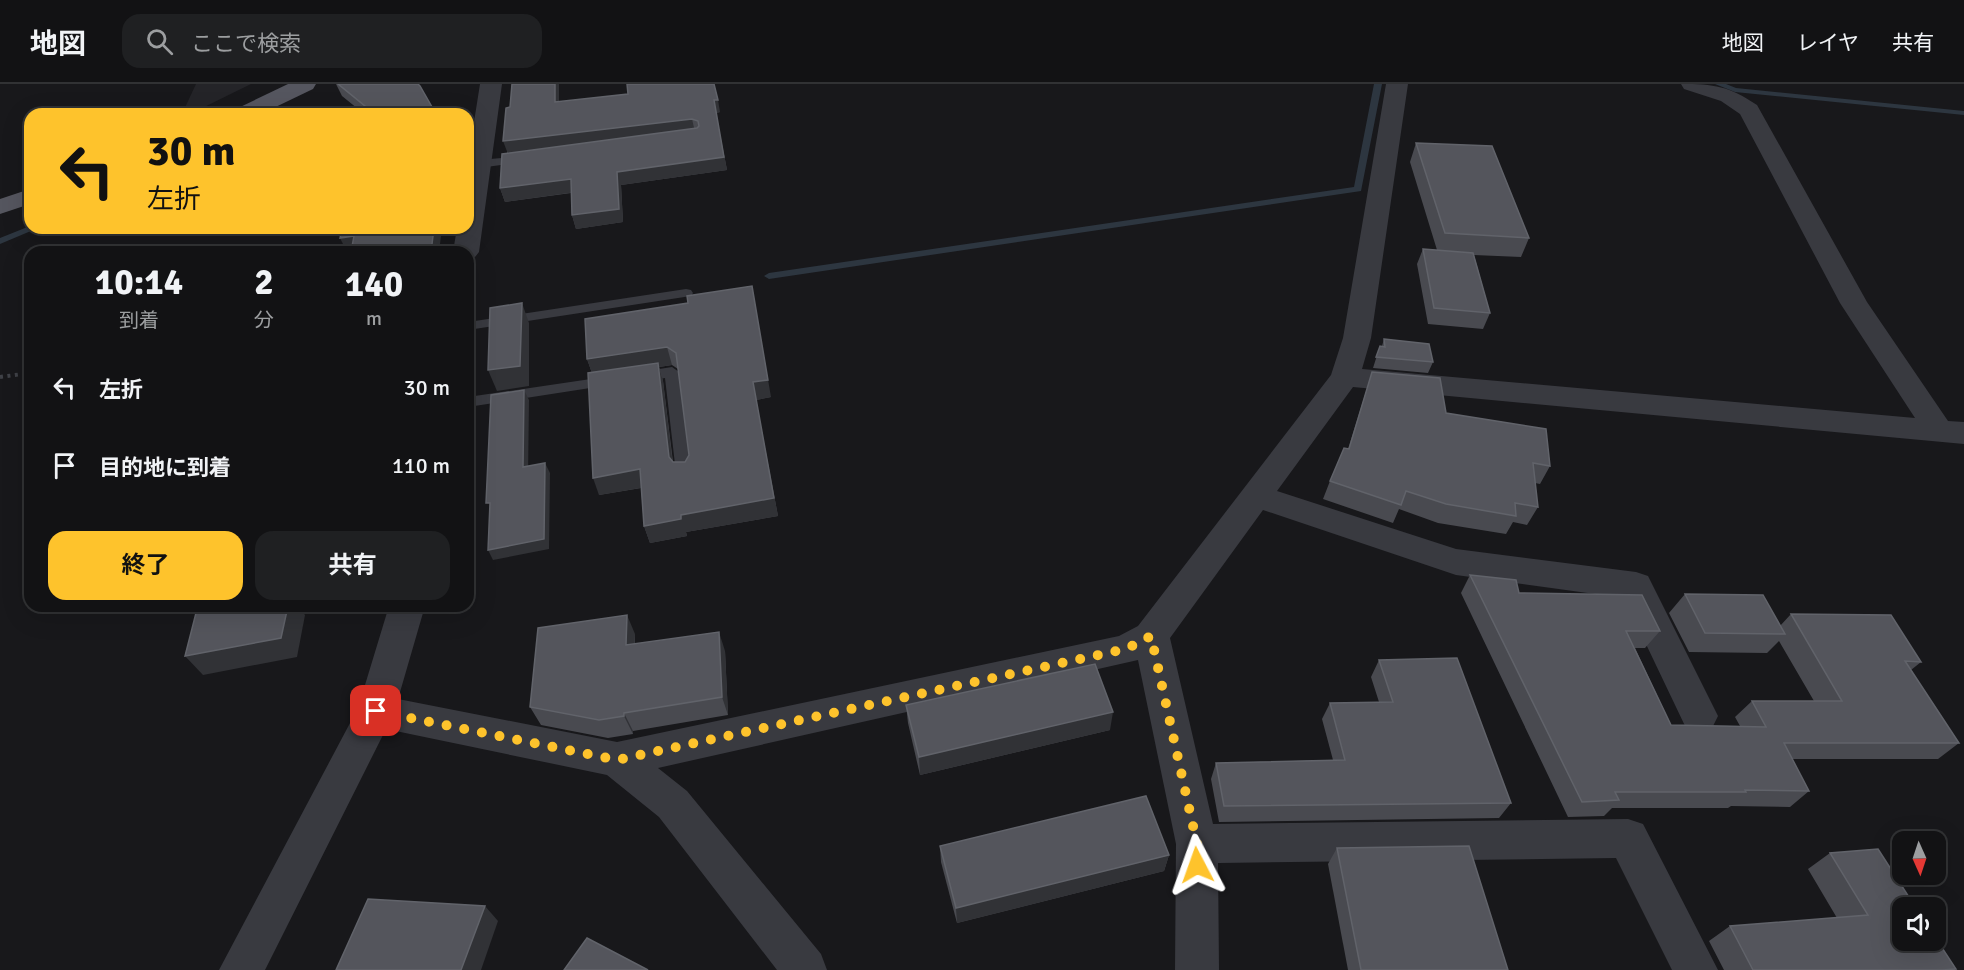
<!DOCTYPE html>
<html lang="ja">
<meta charset="utf-8">
<style>
:root{--surface:#121214;--page:#1f2022;--text:#f1f3f6;--muted:#9c9ea0;--line:#313234;--accent:#fec32c}
body{margin:0;font-family:Signika,"Noto Sans JP",sans-serif;background:var(--page);color:var(--text);height:100vh;display:flex;flex-direction:column;font-size:22px;white-space:nowrap}
*{box-sizing:border-box;margin:0}
p{font-size:20px;color:var(--muted)}
.icon{flex:none;width:33px;height:33px;fill:none;stroke:currentColor;stroke-width:2;stroke-linecap:round;stroke-linejoin:round}
.map{position:relative;flex:1;overflow:hidden}
.sheet{position:absolute;left:24px;top:162px;width:450px;height:366px;display:flex;flex-direction:column;background:var(--surface);border-radius:18px;box-shadow:0 6px 24px #0002,0 0 0 2px var(--line)}
.sheet>*{flex:none}
.hud{position:absolute;left:24px;top:24px;width:450px;height:126px;border-radius:18px;box-shadow:0 6px 24px #0002,0 0 0 2px var(--line);background:#fec32c;color:#111;overflow:hidden}
.needle{width:39px;rotate:177deg}
.tools{position:absolute;left:1892px;top:747px;display:grid;gap:12px}
.tools a{display:grid;place-items:center;width:54px;height:54px;border-radius:12px;background:var(--surface);box-shadow:0 6px 24px #0002,0 0 0 2px var(--line);font-size:30px}
.pin{position:absolute;display:grid;place-items:center;width:51px;height:51px;color:#fff;margin:-26px;border-radius:12px;box-shadow:0 3px 9px #0006}
.me{position:absolute;width:66px;margin:-33px;rotate:356deg;stroke-linejoin:round;filter:drop-shadow(0 0 4px #0008)}
.turn{display:flex;align-items:center;gap:21px;height:126px;padding:0 24px;font-size:27px}
.turn .icon{width:78px;height:78px;stroke-width:2.5}
.turn b{display:block;font-size:42px;line-height:51px}
.eta{display:flex;justify-content:space-evenly;align-items:center;height:102px;text-align:center}
.eta b{font-size:36px;font-weight:700;line-height:42px}
.button{display:flex;gap:12px;margin-top:auto;padding:12px 24px}
.button a{flex:1;height:69px;border-radius:18px;background:var(--accent);color:#111;font-size:24px;font-weight:700;line-height:69px;text-align:center}
.button a+a{background:var(--page);color:var(--text)}
ul{padding:0;list-style:none}
li{display:flex;align-items:center;gap:18px;height:78px;padding:0 24px}
li div{flex:1}
li b{display:block;font-size:22px}
li em{font-style:normal}
header{display:flex;align-items:center;gap:36px;box-sizing:border-box;height:84px;padding:0 30px;background:var(--surface);border-bottom:2px solid var(--line)}
header strong{font-size:28px}
nav{display:flex;gap:33px;margin-inline-start:auto;font-size:21px}
.search{width:420px;height:54px;background:var(--page);display:flex;align-items:center;gap:15px;box-sizing:border-box;padding:0 21px;border-radius:18px;color:var(--muted);font-size:22px}
.map>svg:first-child{display:block}
.built{fill:#242428}
.lines{fill:none;stroke-linecap:round;stroke-linejoin:round}
.stream{fill:#2d3640;fill-rule:evenodd}
.path{stroke:#3f4147;stroke-width:4;stroke-dasharray:3 4.5;stroke-linecap:butt}
.service{fill:#393a40;fill-rule:evenodd}
.minor{fill:#393a40;fill-rule:evenodd}
.primary{fill:#55565f;fill-rule:evenodd}
.wall{fill:#494a50;fill-rule:evenodd}
.shaded-wall{fill:#313236}
.building{fill:#54555c;stroke:#61636a;stroke-width:1.5}
.route{stroke:#fec32c;stroke-width:10;stroke-dasharray:0 18}
</style>
<header>
<strong>地図</strong>
<div class="search"><svg class="icon" aria-label="search" viewBox="0 0 24 24"><circle cx="10" cy="10" r="6"/><path d="M15 15l6 6"/></svg>ここで検索</div>
<nav><a>地図</a><a>レイヤ</a><a>共有</a></nav>
</header>
<div class="map">
<svg width="1964" height="886" viewBox="0 0 1964 886">
<rect width="100%" height="100%" fill="#18181b"/>
<!-- built -->
<polygon class="built" points="196,0 251,0 190,30 182,30"/>
<g class="lines">
<!-- stream -->
<g class="stream">
<polygon points="1374,0 1382,0 1361,107 769,195 764,192 769,189 1354,103"/>
<polygon points="1715,0 1726,0 1736,4 1964,27 1964,31 1735,8"/>
<polygon points="30,142 30,144 38,144 0,160 0,154"/>
</g>
<!-- path -->
<polyline class="path" points="0,293 30,289"/>
<!-- service -->
<g class="service">
<polygon points="525,72 529,73 529,77 479,84 473,80 479,76"/>
<polygon points="686,205 691,206 693,209 691,212 468,246 468,238"/>
<polygon points="672,283 679,288 692,389 690,393 678,393 676,389 665,294 640,298 633,293 640,288"/>
<polygon points="611,292 618,297 616,300 468,323 468,313"/>
</g>
<!-- minor -->
<g class="minor">
<polygon points="480,0 502,0 479,168 475,173 468,175 468,168 453,168 457,144 468,144 468,76"/>
<path d="M1386 0H1408L1371 254 1362 285 1915 334 1840 219 1740 30 1721 17 1684 5 1681 0C1714 0 1729 2 1757 21L1867 218 1948 337 1964 338V360L1353 303 1277 407 1456 465 1636 488 1648 492 1718 632 1712 644 1699 648 1686 644 1624 514 1456 491 1263 426 1170 554 1213 740 1628 735 1643 740 1718 886H1672L1616 774 1218 779 1219 886H1175L1176 760 1138 576 658 684 687 707 821 870 827 886H777L659 733 607 691 386 645 265 886H219L358 624 389 522H425L398 615 617 658 1119 552 1138 542 1331 291 1343 254Z"/>
</g>
<!-- primary -->
<g class="primary">
<polygon points="288,0 316,0 313,5 261,30 233,30 236,25"/>
<polygon points="30,105 30,120 0,130 0,115"/>
</g>
</g>
<!-- wall -->
<g class="wall">
<polygon points="336,0 418,0 436,30 363,29 342,12"/>
<polygon points="512,0 559,0 559,18 720,28 716,29 727,86 621,101 623,138 576,145 572,131 571,109 505,118 500,104 507,69"/>
<polygon points="1416,59 1529,154 1521,173 1474,171 1490,229 1483,245 1428,240 1417,180 1423,165 1437,166 1410,78"/>
<path d="M688 219 771 313 756 316 778 432 686 448 687 452 650 459 644 442 641 404 599 411 592 289 587 275ZM672 281 678 285 689 371 685 378H673L663 297 659 283Z"/>
<polygon points="1384,255 1433,278 1428,289 1373,284 1380,262 1382,262"/>
<polygon points="1372,288 1446,329 1550,382 1540,400 1535,399 1538,423 1527,441 1513,438 1506,450 1438,439 1399,425 1393,439 1323,415 1330,397 1348,365"/>
<polygon points="1470,491 1519,509 1660,547 1645,564 1635,564 1671,641 1740,642 1735,633 1752,617 1814,617 1779,557 1767,569 1689,568 1669,529 1685,510 1780,542 1791,530 1921,578 1911,586 1959,659 1938,675 1792,675 1809,707 1790,723 1731,722 1728,724 1612,724 1604,732 1568,733 1461,509"/>
<polygon points="635,550 635,560 725,567 728,631 633,647 633,650 608,654 541,641 530,623"/>
<polygon points="1379,576 1511,719 1499,734 1219,738 1211,695 1216,679 1333,676 1322,635 1330,619 1379,618 1371,593"/>
<polygon points="906,621 1110,646 920,691 908,639"/>
<polygon points="940,762 1169,771 1164,787 957,839 941,778"/>
<polygon points="1337,764 1508,886 1348,886 1328,780"/>
<polygon points="1830,769 1956,885 1954,886 1724,886 1709,857 1730,842 1837,834 1808,785"/>
</g>
<!-- shaded-wall -->
<g class="shaded-wall">
<polygon points="555,0 559,0 559,31 555,18"/>
<polygon points="714,16 718,16 720,28 716,29 727,86 621,101 623,138 576,145 572,131 617,88 724,73"/>
<polygon points="692,35 695,48 508,70 503,57"/>
<polygon points="571,95 576,108 505,118 500,104"/>
<polygon points="434,144 442,144 439,168 431,168"/>
<polygon points="354,152 355,168 347,168 340,154"/>
<polygon points="752,202 771,313 756,316 778,432 686,448 687,452 650,459 644,442 681,431 753,298"/>
<polygon points="522,219 529,239 529,302 497,307 488,286"/>
<polygon points="667,263 672,281 659,283 663,297 674,390 593,292 587,275"/>
<polygon points="524,306 529,316 528,393 523,383"/>
<polygon points="545,379 550,389 549,465 493,476 488,466"/>
<polygon points="640,385 646,403 599,411 593,394"/>
<polygon points="288,522 297,522 305,531 297,573 203,591 185,572"/>
<polygon points="627,531 635,550 634,580 626,561"/>
<polygon points="719,548 725,567 728,631 722,613"/>
<polygon points="1113,628 1110,646 920,691 919,673"/>
<polygon points="624,629 633,647 633,650 624,632"/>
<polygon points="1169,771 1164,787 957,839 956,824"/>
<polygon points="485,822 498,837 481,886 461,886"/>
</g>
<!-- building -->
<g class="building">
<polygon points="338,0 418,0 420,2 436,30 359,30 371,27"/>
<polygon points="512,0 555,0 555,18 628,10 627,0 714,0 718,16 714,16 724,73 617,88 619,125 572,131 571,95 500,104 502,70 697,44 699,42 698,37 692,35 503,57 506,24 510,23"/>
<polygon points="1416,59 1492,62 1529,154 1445,149"/>
<polygon points="342,144 434,144 431,168 351,168 354,152 340,154"/>
<polygon points="1423,165 1473,169 1490,229 1434,224"/>
<polygon points="752,202 768,296 753,298 774,414 681,431 681,435 644,442 640,385 593,394 588,289 658,279 669,373 673,378 685,378 689,371 676,269 667,263 587,275 585,235 688,219 687,212"/>
<polygon points="522,219 520,282 488,286 490,224"/>
<polygon points="1384,255 1429,260 1433,278 1376,273 1380,262 1385,263"/>
<polygon points="1372,288 1440,294 1446,329 1546,345 1550,382 1533,379 1538,423 1515,419 1516,432 1446,420 1406,407 1401,421 1330,397 1344,364 1349,365"/>
<polygon points="524,306 523,383 545,379 544,455 488,466 490,419 486,419 491,311"/>
<polygon points="1470,491 1516,496 1519,509 1642,511 1660,547 1626,547 1671,641 1766,643 1752,617 1842,617 1791,530 1891,531 1921,578 1905,577 1959,659 1784,659 1809,707 1745,706 1746,708 1615,708 1619,716 1582,718"/>
<polygon points="1685,510 1763,511 1785,550 1705,549"/>
<polygon points="236,522 288,522 281,554 185,572 196,529"/>
<polygon points="627,531 626,561 719,548 722,613 624,629 624,632 599,636 530,623 538,544"/>
<polygon points="1457,574 1511,719 1224,722 1216,679 1345,676 1330,619 1393,618 1379,576"/>
<polygon points="1095,580 1113,628 919,673 906,621"/>
<polygon points="1146,712 1169,771 956,824 940,762"/>
<polygon points="1469,762 1508,886 1361,886 1337,764"/>
<polygon points="1878,765 1916,824 1902,824 1902,856 1935,856 1935,853 1956,885 1942,886 1753,886 1730,842 1868,831 1830,769"/>
<polygon points="368,815 485,822 461,886 336,886"/>
<polygon points="587,854 648,886 564,886"/>
</g>
<g class="lines">
<!-- route -->
<polyline class="route" points="376,627 617,676 1126,565 1151,552 1197,760 1197,781"/>
</g>
</svg>
<div class="tools">
<a><svg class="needle" viewBox="-14 -14 28 28"><path d="M0-13l5 13h-10z" fill="#e53935"/><path d="M0 13l5-13h-10z" fill="#9c9ea0"/></svg></a>
<a><svg class="icon" aria-label="sound" viewBox="0 0 24 24"><path d="M4 9h4l5-4v14l-5-4H4zM17 9q2 3 0 6"/></svg></a>
</div>
<div class="pin" style="left:376px;top:627px;background:#d93025"><svg class="icon" aria-label="arrive" viewBox="0 0 24 24"><path d="M6 21V4h12l-3 4 3 4H6"/></svg></div>
<svg class="me" style="left:1197px;top:781px" viewBox="-20 -20 40 40"><path d="M0-17L14 15 0 8-14 15z" fill="#fec32c" stroke="#fff" stroke-width="4"/></svg>
<div class="hud">
<div class="turn"><svg class="icon" aria-label="left" viewBox="0 0 24 24"><path d="M17 20v-9H6M10 6l-5 5 5 5"/></svg><div><b>30 m</b>左折</div></div>
</div>
<section class="sheet">
<div class="eta">
<div><b>10:14</b><p>到着</p></div>
<div><b>2</b><p>分</p></div>
<div><b>140</b><p>m</p></div>
</div>
<ul>
<li><svg class="icon" aria-label="left" viewBox="0 0 24 24"><path d="M17 20v-9H6M10 6l-5 5 5 5"/></svg><div><b>左折</b></div><em>30 m</em></li>
<li><svg class="icon" aria-label="arrive" viewBox="0 0 24 24"><path d="M6 21V4h12l-3 4 3 4H6"/></svg><div><b>目的地に到着</b></div><em>110 m</em></li>
</ul>
<div class="button"><a>終了</a><a>共有</a></div>
</section>
</div>
